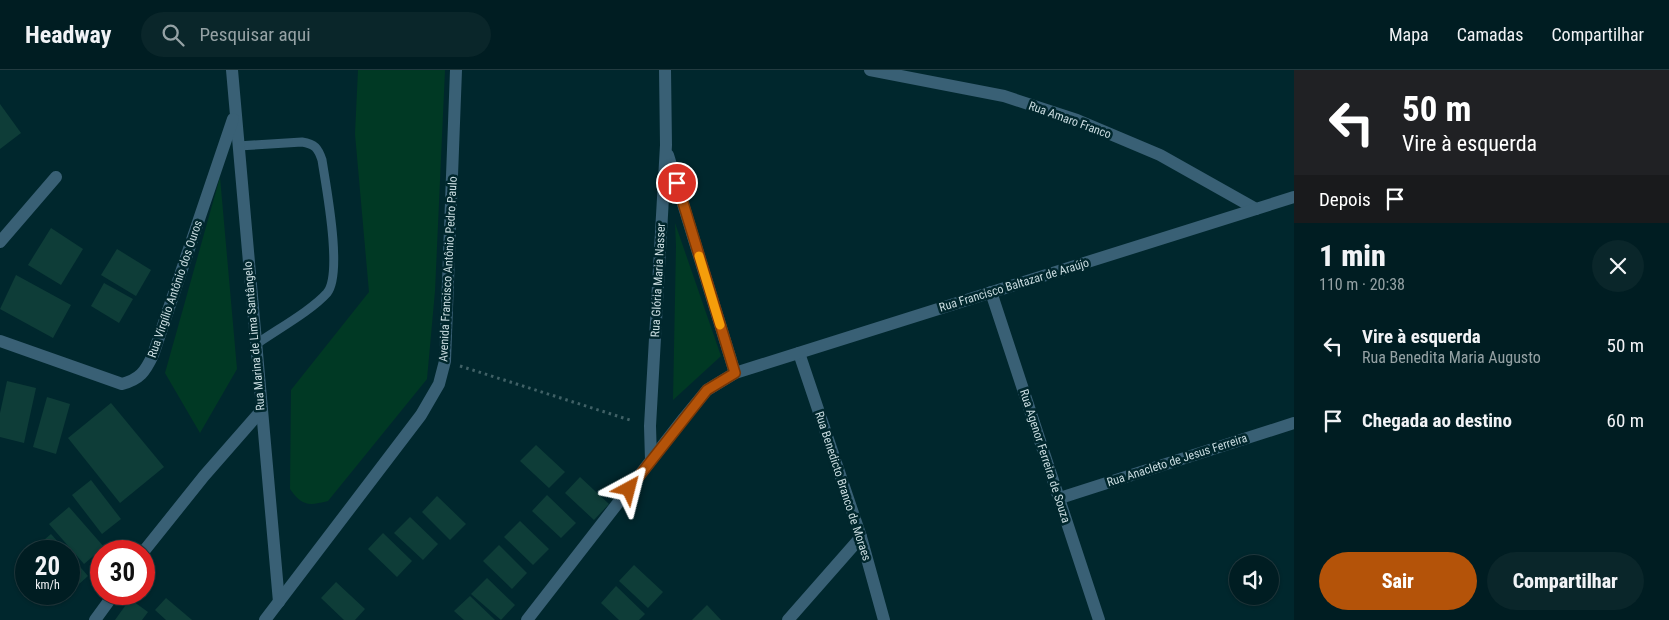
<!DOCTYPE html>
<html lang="pt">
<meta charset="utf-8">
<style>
:root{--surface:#001d22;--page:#0a262a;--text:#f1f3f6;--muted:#95a2a5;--line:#223b40;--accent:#b45309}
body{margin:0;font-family:"Roboto Condensed",sans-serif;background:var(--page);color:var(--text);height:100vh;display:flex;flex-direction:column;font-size:19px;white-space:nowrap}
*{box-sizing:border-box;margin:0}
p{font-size:16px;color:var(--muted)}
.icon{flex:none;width:28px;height:28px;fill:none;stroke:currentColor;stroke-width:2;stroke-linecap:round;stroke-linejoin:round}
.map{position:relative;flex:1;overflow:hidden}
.panel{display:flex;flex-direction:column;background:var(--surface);width:375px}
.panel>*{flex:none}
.hud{background:#202124;color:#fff;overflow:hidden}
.fabs{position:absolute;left:1229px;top:485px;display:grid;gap:10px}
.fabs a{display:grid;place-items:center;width:50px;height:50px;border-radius:50%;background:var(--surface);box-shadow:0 1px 4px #0004,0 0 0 1px var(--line);font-size:25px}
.speed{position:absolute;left:15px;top:470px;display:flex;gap:10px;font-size:25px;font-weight:700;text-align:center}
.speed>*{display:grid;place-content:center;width:65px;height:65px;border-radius:50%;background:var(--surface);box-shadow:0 1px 4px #0004,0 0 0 1px var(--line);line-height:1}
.speed small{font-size:12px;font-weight:400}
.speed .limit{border:8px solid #d22;background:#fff;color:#111}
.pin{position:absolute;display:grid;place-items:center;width:42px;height:42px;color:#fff;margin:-21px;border:2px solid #fff;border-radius:50%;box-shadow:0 1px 5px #0007}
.me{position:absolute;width:55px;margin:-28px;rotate:38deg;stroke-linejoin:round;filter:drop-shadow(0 0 4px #0008)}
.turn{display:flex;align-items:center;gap:18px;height:105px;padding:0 25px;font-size:22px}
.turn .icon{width:65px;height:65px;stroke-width:2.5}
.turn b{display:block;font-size:35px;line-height:42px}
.then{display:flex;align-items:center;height:48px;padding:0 25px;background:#0003;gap:10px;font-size:19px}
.round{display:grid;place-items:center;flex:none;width:52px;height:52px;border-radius:26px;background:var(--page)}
.headline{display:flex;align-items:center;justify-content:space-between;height:85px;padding:0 25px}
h1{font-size:30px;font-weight:800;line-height:38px}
.button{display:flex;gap:10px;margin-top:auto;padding:10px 25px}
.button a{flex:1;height:58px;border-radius:30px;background:var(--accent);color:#fff;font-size:20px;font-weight:800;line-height:58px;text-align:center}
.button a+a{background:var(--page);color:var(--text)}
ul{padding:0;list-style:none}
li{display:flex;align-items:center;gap:15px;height:75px;padding:0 25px}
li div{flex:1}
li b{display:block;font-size:19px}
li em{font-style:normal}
header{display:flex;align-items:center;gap:30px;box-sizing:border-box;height:70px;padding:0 25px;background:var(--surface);border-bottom:1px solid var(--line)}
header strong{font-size:24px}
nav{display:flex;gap:28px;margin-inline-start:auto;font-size:18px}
.search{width:350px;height:45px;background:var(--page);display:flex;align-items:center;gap:12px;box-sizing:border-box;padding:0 18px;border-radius:28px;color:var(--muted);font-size:19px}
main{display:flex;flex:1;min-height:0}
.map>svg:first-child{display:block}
.green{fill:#003924}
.building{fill:#0e3d38}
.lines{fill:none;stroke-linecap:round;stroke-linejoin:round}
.path{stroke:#406166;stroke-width:3;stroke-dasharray:2.5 4;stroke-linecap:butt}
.lane{stroke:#396075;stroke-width:9}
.street{stroke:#396075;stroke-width:12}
.route-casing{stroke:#753606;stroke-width:12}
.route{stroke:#b45309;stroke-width:9}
.slow{stroke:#f59e0b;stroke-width:9}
.labels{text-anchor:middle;stroke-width:5;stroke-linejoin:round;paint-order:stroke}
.street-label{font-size:12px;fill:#c9dce0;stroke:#00272d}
</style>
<header>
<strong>Headway</strong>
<div class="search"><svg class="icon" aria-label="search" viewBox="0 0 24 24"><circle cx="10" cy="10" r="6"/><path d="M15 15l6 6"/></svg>Pesquisar aqui</div>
<nav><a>Mapa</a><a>Camadas</a><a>Compartilhar</a></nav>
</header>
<main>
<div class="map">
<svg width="1294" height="550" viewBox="0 0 1294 550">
<rect width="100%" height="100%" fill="#00272d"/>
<!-- green -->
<g class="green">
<path d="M358 0H445L435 221 427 309 328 431C308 436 302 436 290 419L291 320 369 222 355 64Z"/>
<polygon points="220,107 237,299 200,363 165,303"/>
<polygon points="675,153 721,286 673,330 676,176"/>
</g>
<!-- building -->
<g class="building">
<polygon points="0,34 21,63 0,79"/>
<polygon points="51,158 83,179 61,215 28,195"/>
<polygon points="117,179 151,200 136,226 101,205"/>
<polygon points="16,205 71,235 53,268 0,239"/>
<polygon points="104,213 133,229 119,253 91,236"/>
<polygon points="7,311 36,318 24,373 0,367 0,343"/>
<polygon points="47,327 70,334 56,384 33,377"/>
<polygon points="111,333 164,397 120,433 68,368"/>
<polygon points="536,375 565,402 549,418 520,391"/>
<polygon points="580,407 609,434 594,450 565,423"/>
<polygon points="91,410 121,449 102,464 72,425"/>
<polygon points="547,425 576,453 561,468 532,441"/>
<polygon points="437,426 466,454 450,470 422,442"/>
<polygon points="69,437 104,477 84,494 49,454"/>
<polygon points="410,447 438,474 423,490 394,463"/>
<polygon points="520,451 549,479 533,495 504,467"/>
<polygon points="383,463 412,491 397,507 368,479"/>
<polygon points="51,464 66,481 31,481"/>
<polygon points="499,475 527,503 512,519 483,491"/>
<polygon points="69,484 88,506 69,523"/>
<polygon points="634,495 663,522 648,538 619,511"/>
<polygon points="487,508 515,535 501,550 471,524"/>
<polygon points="336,512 365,539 355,550 344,550 321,528"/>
<polygon points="616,516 645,544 639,550 619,550 601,533"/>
<polygon points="470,526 495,550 464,550 454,541"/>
<polygon points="166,528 192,550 166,550 155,540"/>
<polygon points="130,529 148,542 142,550 115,550"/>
<polygon points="707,535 721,550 692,550"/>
</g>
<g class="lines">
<!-- path -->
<polyline class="path" points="460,296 633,351"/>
<!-- lane -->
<path class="lane" d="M238 76 302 72C315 74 318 78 322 90 326 116 343 204 327 223 311 241 276 260 255 275"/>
<!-- street -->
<g class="street">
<polyline points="232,0 279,532"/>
<polyline points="870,0 1004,26 1077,50 1160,85 1256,139"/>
<polyline points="668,85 735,303"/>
<polyline points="0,172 56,107"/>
<polyline points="991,222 1099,550"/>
<path d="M0 271 122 314C140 309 145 302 153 285L233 49"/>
<polyline points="799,283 861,467 884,550"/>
<polyline points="651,390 650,356 666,75 665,0"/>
<polyline points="1060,428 1294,353"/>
<polyline points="144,481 204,406 261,341"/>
<polyline points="95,550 114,524"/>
<polyline points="265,550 421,345 439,314 445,291 456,0"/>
<polyline points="527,550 684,348 707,320 735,303 1294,127"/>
<polyline points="788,550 861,467"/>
</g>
</g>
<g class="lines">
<!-- route casing -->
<g class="route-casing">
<polyline id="route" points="629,419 707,320 735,303 677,113"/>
</g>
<!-- route -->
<use href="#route" class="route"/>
<!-- slow -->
<polyline class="slow" points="699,186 720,255"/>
</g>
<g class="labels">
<!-- street labels -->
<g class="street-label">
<text transform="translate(1070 50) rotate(20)" y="4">Rua Amaro Franco</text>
<text transform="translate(448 199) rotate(-87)" y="4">Avenida Francisco Antônio Pedro Paulo</text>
<text transform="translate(658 210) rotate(-87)" y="4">Rua Glória Maria Nasser</text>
<text transform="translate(1014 215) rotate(-17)" y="4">Rua Francisco Baltazar de Araújo</text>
<text transform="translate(175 219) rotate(-71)" y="4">Rua Virgílio Antônio dos Ouros</text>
<text transform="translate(254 266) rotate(-95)" y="4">Rua Marina de Lima Santângelo</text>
<text transform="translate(1045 386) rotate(72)" y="4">Rua Agenor Ferreira de Souza</text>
<text transform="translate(1177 390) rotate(-18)" y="4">Rua Anacleto de Jesus Ferreira</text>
<text transform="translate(843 416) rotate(72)" y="4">Rua Benedicto Branco de Moraes</text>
</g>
</g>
</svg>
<div class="fabs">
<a><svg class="icon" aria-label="sound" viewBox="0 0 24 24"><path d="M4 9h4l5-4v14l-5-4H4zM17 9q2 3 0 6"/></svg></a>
</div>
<div class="speed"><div>20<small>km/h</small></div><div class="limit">30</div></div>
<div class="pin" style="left:677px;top:113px;background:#d93025"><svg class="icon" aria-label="arrive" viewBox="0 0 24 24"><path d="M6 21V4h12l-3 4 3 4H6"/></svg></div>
<svg class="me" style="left:629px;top:419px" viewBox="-20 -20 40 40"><path d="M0-17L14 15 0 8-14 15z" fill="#b45309" stroke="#fff" stroke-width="4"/></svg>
</div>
<section class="panel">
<div class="hud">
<div class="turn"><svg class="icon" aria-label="left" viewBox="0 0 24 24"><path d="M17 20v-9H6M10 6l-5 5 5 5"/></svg><div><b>50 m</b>Vire à esquerda</div></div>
<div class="then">Depois<svg class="icon" aria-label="arrive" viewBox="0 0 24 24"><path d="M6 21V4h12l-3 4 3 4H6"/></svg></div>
</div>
<div class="headline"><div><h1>1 min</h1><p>110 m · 20:38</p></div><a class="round"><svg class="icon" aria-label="close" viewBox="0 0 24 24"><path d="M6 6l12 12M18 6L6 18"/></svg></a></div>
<ul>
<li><svg class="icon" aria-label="left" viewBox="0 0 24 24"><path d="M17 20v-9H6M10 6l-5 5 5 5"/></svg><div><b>Vire à esquerda</b><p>Rua Benedita Maria Augusto</p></div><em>50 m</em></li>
<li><svg class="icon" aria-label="arrive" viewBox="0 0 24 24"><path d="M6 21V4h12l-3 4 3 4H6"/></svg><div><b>Chegada ao destino</b></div><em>60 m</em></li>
</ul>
<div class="button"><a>Sair</a><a>Compartilhar</a></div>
</section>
</main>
